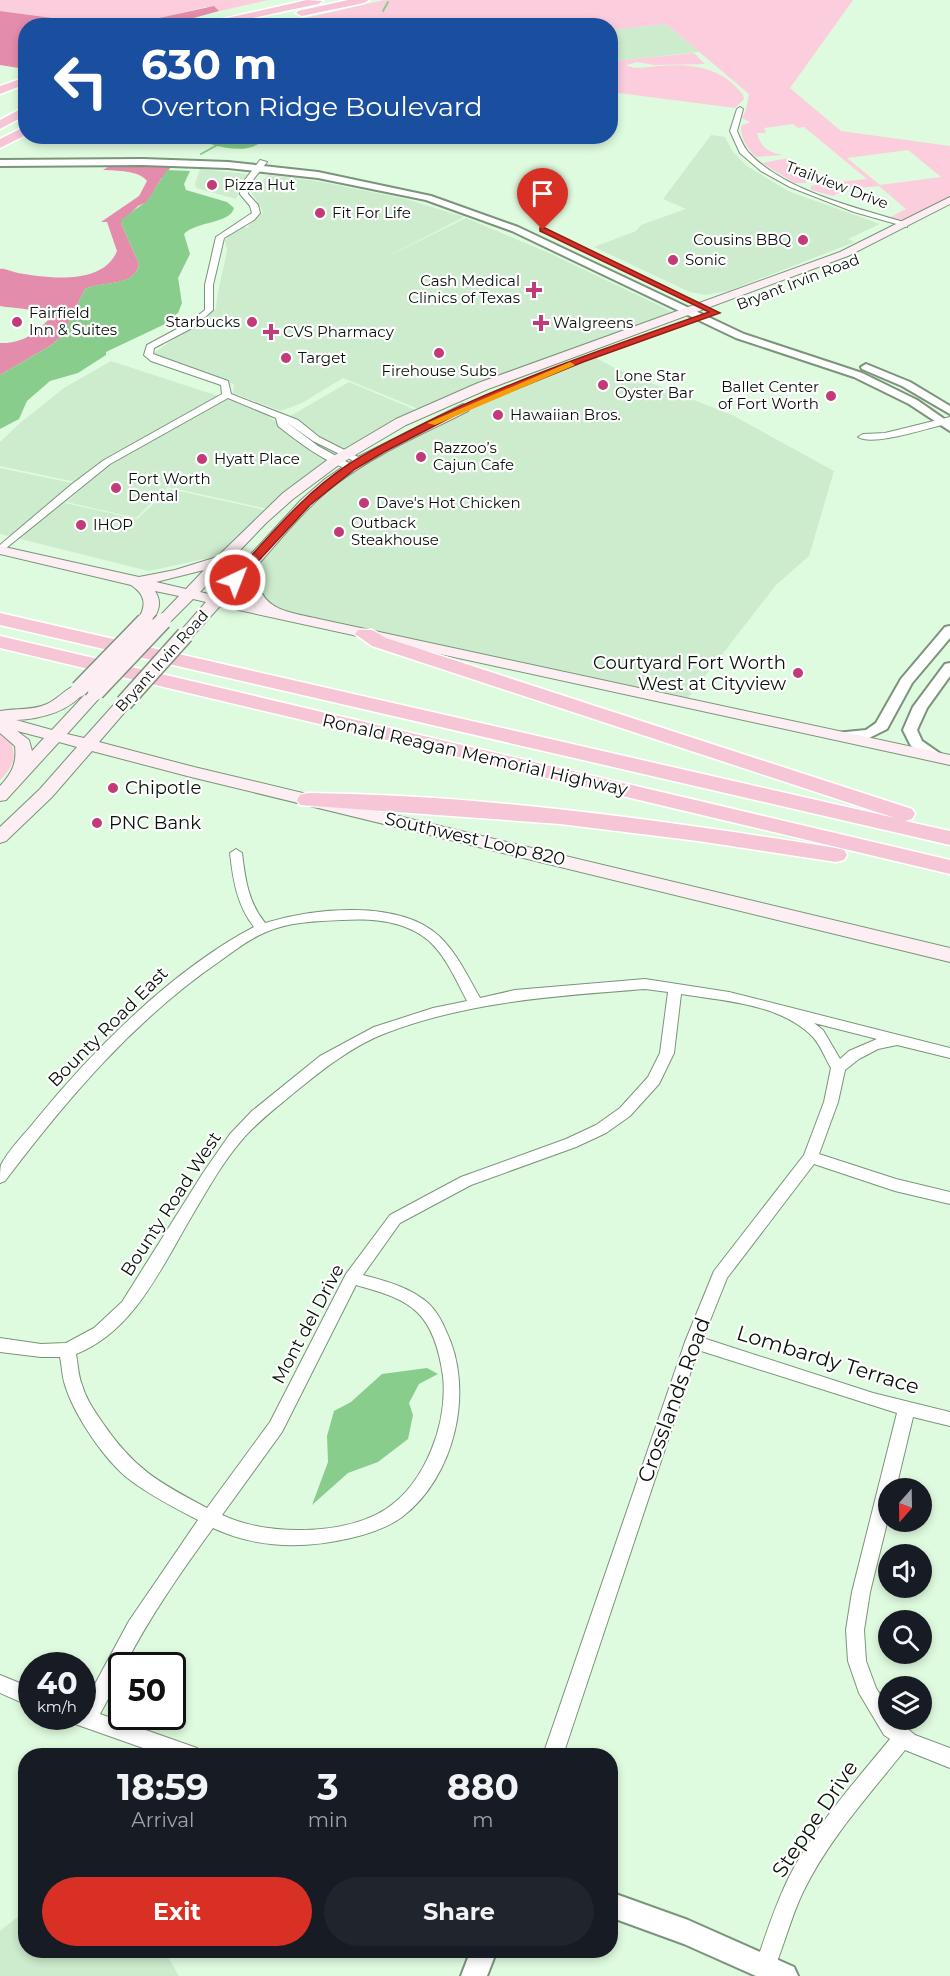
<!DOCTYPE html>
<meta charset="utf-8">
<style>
:root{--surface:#171b24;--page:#20242c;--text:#f1f3f6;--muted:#9ea1a6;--accent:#d93025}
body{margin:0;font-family:Montserrat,sans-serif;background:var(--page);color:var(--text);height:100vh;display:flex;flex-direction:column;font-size:22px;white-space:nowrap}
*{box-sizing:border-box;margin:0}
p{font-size:20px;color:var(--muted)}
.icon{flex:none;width:33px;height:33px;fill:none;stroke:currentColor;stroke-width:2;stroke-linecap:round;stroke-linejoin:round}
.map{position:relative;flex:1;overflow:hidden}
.details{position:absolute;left:18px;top:1748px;width:600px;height:210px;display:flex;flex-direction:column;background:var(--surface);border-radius:24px;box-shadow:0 3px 9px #0003}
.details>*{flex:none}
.hud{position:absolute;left:18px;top:18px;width:600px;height:126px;border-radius:24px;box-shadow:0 3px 9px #0003;background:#1a4fa0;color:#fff;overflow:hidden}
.needle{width:39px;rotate:200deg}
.buttons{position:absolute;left:878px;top:1478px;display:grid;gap:12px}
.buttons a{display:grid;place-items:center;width:54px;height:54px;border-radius:50%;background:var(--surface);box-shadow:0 3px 9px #0003;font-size:30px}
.speed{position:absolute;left:18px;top:1652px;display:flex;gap:12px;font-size:30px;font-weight:700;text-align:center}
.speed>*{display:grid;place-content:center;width:78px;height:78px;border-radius:50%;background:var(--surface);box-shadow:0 3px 9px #0003;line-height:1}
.speed small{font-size:15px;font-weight:400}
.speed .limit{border:3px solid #111;border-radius:9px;background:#fff;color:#111}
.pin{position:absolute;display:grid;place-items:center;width:51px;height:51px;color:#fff;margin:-62px -26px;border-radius:50% 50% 50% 0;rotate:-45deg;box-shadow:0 0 6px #0007}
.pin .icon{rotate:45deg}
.me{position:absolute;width:66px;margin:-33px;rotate:43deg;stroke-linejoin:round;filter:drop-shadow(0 0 4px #0008)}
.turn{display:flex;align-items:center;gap:21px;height:126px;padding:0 24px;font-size:27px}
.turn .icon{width:78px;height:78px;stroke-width:2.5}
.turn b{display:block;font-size:42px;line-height:51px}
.eta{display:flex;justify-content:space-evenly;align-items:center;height:102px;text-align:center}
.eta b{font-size:36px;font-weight:700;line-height:42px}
.cta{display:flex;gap:12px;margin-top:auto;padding:12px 24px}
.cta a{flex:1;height:69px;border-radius:36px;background:var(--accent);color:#fff;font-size:24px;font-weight:700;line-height:69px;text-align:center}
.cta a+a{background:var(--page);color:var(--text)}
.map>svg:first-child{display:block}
.built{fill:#cceccd}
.green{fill:#fccddd;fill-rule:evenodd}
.forest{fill:#e48cac}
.water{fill:#89cd8c}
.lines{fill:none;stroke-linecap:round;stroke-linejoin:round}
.stream{stroke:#89cd8c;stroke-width:2}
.minor-casing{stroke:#7b947b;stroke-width:2}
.tertiary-casing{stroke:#7b947b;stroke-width:4}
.secondary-casing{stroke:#7b947b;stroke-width:2}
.motorway-casing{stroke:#fff;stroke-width:3}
.minor{fill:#fff;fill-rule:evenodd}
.tertiary{fill:#fff;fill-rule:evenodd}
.secondary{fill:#fceef3;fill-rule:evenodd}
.motorway{fill:#f6c6d6;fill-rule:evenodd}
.secondary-bridge-casing{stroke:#7b947b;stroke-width:19;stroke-linecap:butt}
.secondary-bridge{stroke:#fceef3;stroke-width:16}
.route{fill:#d93025;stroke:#8d1f18;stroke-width:1.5}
.slow{fill:#f59e0b}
.poi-dot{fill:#c23a78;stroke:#fff;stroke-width:2}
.labels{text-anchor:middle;stroke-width:4.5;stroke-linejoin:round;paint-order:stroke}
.far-poi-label{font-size:15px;fill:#081109;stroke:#fff;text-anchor:start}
.far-street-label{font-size:15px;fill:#081109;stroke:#fff}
.poi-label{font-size:18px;fill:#081109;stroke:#fff;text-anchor:start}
.street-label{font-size:18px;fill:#081109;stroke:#fff}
.near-street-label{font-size:21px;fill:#081109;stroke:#fff}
</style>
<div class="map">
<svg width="950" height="1976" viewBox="0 0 950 1976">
<rect width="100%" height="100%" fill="#dffbdf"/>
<!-- built -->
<g class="built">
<polygon points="666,24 699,52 615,61 611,57 610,30"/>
<polygon points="711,135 725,137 733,152 747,166 788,191 880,224 848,239 855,242 728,291 706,295 690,292 594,247 636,231 641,225 686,209 663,199"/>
<polygon points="200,169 248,174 236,199 196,188 195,184"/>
<polygon points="268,175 317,181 406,199 464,217 379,261 318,243 379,261 466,218 549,253 675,313 421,410 343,378 302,403 281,411 233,393 234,384 158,358 154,353 216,309 217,297 227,251 225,240 232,232 243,227 249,228 248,226 263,212 252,193"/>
<polygon points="592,356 621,371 734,416 834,471 809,556 776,585 685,702 268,609 248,566 330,482 461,409"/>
<polygon points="111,361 227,399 264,413 278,423 349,382 418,411 267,509 168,487 136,518 67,502 85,484 0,466 0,442 20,423 64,388"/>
<polygon points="0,468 82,485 65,503 137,519 170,489 265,510 218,556 149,571 0,534"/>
<polygon points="25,1911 26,1950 164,1950 179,1976 0,1976 0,1931"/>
</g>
<!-- green -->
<g class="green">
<polygon points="0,0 268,0 207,14 218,11 206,7 127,26 105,25 0,11"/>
<path d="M384 0H853L790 88 841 131 950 146V196L903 220 891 217 906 209 879 186 848 189 833 196 811 190V186L818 184 867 179 804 127 798 128 793 124 764 128 766 133H757C761 148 769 153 783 155L756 157C747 149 741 139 741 126L750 122 742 118 746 110 749 94 666 24 611 30 610 26H271ZM908 150 941 177 880 185 847 158Z"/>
<path d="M694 53 705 64 654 65 637 62 626 65C635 70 648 67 658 66 691 63 723 67 743 95L744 99 735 108 611 92V57L615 61Z"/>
<polygon points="789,158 790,159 812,179 806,180 806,183 795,183 762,163"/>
<path d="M0 731 15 745 12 746C17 760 10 770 0 780Z"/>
</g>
<!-- forest -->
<g class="forest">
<polygon points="214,6 219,11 168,25 127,25"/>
<polygon points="0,11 105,25 26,26 25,69 0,65"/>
<path d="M172 166 161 179 147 202 138 206 121 223 139 264C136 287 101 281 85 289L63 334 53 344 0 375V343C21 344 35 334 49 319 40 307 14 309 0 306V269C4 268 9 271 18 273 46 278 103 286 117 251L107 222H101L139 196 147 181C139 170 116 171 103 170L108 167Z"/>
</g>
<!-- water -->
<g class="water">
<path d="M185 137H266C247 161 208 142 185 137Z"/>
<path d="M167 170 190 171 184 184 186 190 227 202 234 208C230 224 196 221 184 234L190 254 178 278 182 303 178 313 163 325 106 352V355L78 373 50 381 27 401 19 419 0 429V375L53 344 63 334 85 289C100 281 136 287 139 264L121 223 122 219 147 201Z"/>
<polygon points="427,1368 438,1374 419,1384 409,1403 413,1415 408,1439 378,1462 348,1473 312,1505 328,1462 327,1436 334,1411 351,1402 382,1374"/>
</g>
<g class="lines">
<!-- stream -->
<g class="stream">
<polyline points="383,11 388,2"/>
<polyline points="201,154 219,144"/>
</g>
<!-- minor casing -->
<g class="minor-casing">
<g id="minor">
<path d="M740 107 743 109 737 131C740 138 743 146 748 152 784 191 857 208 907 223V227L854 212 790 187 761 171 740 153 730 131 737 109Z"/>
<path d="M260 160 267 162 249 185 248 194 258 205 260 213 254 220 224 238 213 285V310L194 327 154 348 153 354 228 381 231 394 298 420 319 437 366 461 358 463 313 441 285 421 318 446 356 467 351 470C324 462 300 443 278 426L276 418 228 398 110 464 0 553V545L72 484 104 460 222 394 221 385 151 361 144 355 147 345 188 323 205 310V285L216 237 252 213 250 206 240 194 241 185Z"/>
<path d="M950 417V423C931 427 873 447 858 437L863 434 885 433Z"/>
<path d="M236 849 242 853C245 878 248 902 265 923 313 908 399 899 439 936 457 953 468 977 480 998L515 990 645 979 729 992 950 1048V1058L897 1045 878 1049 859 1059 845 1070 838 1102 819 1154 896 1179 950 1192V1204L895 1191 814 1164 727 1278 703 1338 873 1393 950 1412V1426L913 1417 896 1488H888V1519L870 1592 864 1630 866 1661 876 1688 888 1707V1719H896L915 1735 950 1748V1768L905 1750C869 1795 828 1840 803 1892 790 1919 784 1947 772 1974H758L755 1967C765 1936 775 1906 789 1877 815 1826 854 1783 890 1739L884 1735 859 1693 848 1661 846 1630 852 1592 897 1413 698 1350 563 1755H543L685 1342 714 1271 804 1155 824 1102 831 1068C825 1058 820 1044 812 1036 780 1004 725 1001 681 994L674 1053 659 1084 630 1116 606 1133 576 1147 471 1185 400 1223 363 1275C386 1281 412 1288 429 1304 437 1312 442 1321 446 1331 475 1390 455 1477 402 1517 387 1528 368 1534 351 1538 304 1549 258 1549 213 1528 181 1572 150 1616 125 1665H122V1673L100 1714 197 1748 200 1755H163L75 1724 73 1716H82V1708L129 1621 198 1520C175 1508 151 1496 130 1480 105 1461 74 1415 65 1385 62 1376 62 1366 60 1357H41L0 1352V1338L41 1344 66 1343 94 1328 122 1302 203 1173 230 1134 252 1111 320 1056 374 1027 433 1008 467 1001C456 980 446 956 428 940 404 920 371 918 342 920 317 921 288 922 266 932 249 939 234 951 220 961 134 1020 67 1099 5 1181L0 1183C0 1177 0 1169 1 1165 9 1149 24 1135 35 1121 93 1050 172 970 254 927 237 905 233 880 230 853ZM645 989 668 992 660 1053 648 1077 620 1108 596 1125 566 1139 461 1177 390 1215 346 1274 270 1422 207 1508C158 1482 134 1469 102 1422 94 1410 86 1399 82 1385 78 1375 78 1364 76 1354 135 1331 163 1264 193 1214 208 1189 222 1163 241 1141 256 1123 276 1108 295 1092 322 1070 352 1046 386 1033 469 1001 557 996 645 989ZM814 1023 877 1039 849 1051 840 1059 823 1030ZM356 1285C377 1291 402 1297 418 1313 434 1329 440 1355 443 1376 448 1422 426 1483 386 1509 344 1536 267 1536 222 1515L282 1432Z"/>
<polygon points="0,1675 32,1688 32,1707 0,1693"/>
</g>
</g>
<!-- tertiary casing -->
<g class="tertiary-casing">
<g id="tertiary">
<polygon points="143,159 228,162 318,172 431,196 518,227 744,334 862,373 917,400 950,423 950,431 909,404 854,377 736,338 512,231 426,200 318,178 228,168 143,165 0,166 0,160"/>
<polygon points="866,364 910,382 950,406 950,414 902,386 862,369 861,367"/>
<polygon points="950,626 950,638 912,683 887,729 869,738 836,739 834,736 836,733 866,730 876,723 901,679 945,627"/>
<polygon points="950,663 950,676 927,708 917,730 922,741 945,757 938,761 911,746 903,730 913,707 945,664"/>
<polygon points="610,1892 688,1920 794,1967 798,1976 756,1976 684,1944 610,1917"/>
<polygon points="471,1950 497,1950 487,1976 461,1976"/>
</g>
</g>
<!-- secondary casing -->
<g class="secondary-casing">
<g id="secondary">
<path d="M950 197V204L848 256 488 389 406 425 340 464 293 499 266 523 200 592 213 595 301 500 325 479 356 458 463 404 470 408 468 411C423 434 375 454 335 485 305 508 281 539 256 567 257 610 284 611 319 619L950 755V765L220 606 191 638 185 640 177 635 206 602 193 599 168 624 163 626 155 621 179 596 155 591C163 603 158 613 150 624L145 626 137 621C147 606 146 595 131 585L0 554V546L139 577 175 570 217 557 283 493 330 458 396 419 478 383 840 252ZM204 570 186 589 156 582ZM242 582 245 593 252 604 227 598Z"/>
<path d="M79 684 87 689C71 711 42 719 16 720L52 730 90 689H102L104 692 102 695 67 734 84 738 118 700H130L132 703 130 706 99 742 194 767 950 948V962L191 777 92 751 52 797 6 841 0 843V827L40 789 77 747 59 742 6 800 0 801V786C12 773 17 763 15 746L0 733V711C16 708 31 711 47 704 58 699 67 687 79 684ZM17 731 44 738 32 751 29 740Z"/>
</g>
</g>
<!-- motorway casing -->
<g class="motorway-casing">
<g id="motorway">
<polygon points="307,0 323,1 318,4 216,26 192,26"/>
<polygon points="348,0 369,0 364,3 302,16 296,13 298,11"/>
<polygon points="26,77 26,84 0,94 0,86"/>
<polygon points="26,106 26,115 0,129 0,120"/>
<polygon points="26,126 26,135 0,148 0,139"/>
<polygon points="0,613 895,818 372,646 355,634 358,630 372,630 386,638 912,809 915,814 912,819 905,821 950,831 950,845 0,625"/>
<polygon points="0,636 950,860 950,874 0,648"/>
<path d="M308 793C485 795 662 820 836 848L844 850 847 855 844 860 836 862 698 841 560 824 300 805 297 800 300 795Z"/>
</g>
</g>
<!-- minor -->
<use href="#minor" class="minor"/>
<!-- tertiary -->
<use href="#tertiary" class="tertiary"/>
<!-- secondary -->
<use href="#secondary" class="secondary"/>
<!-- motorway -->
<use href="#motorway" class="motorway"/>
<!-- secondary-bridge casing -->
<g class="secondary-bridge-casing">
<g id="secondary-bridge">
<polyline points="79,689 145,621"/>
<polyline points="96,692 163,621"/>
<polyline points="124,703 185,635"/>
</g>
</g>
<!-- secondary-bridge -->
<use href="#secondary-bridge" class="secondary-bridge"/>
</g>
<!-- route -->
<path class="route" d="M540 228H545L720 313 583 362 465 410 384 452 355 469 310 505 239 582H231V578C268 538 303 494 349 464 370 450 394 439 417 427 510 380 610 347 709 312L540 231Z"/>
<!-- slow -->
<polygon class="slow" points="570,362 575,365 573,366 435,425 427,423"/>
<!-- markers -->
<g class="poi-dot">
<circle cx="212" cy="185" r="6"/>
<circle cx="320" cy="213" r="6"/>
<circle cx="803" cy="240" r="6"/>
<circle cx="673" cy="260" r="6"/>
<path d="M531 281h6v6h6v6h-6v6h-6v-6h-6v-6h6z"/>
<circle cx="17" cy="322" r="6"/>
<circle cx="252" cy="322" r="6"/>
<path d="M538 314h6v6h6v6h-6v6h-6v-6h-6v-6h6z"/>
<path d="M268 323h6v6h6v6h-6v6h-6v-6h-6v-6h6z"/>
<circle cx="439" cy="353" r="6"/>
<circle cx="286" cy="358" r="6"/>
<circle cx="603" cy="385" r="6"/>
<circle cx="831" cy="396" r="6"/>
<circle cx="498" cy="415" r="6"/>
<circle cx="421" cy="457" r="6"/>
<circle cx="202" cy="459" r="6"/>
<circle cx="116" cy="488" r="6"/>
<circle cx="364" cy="503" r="6"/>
<circle cx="81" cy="525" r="6"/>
<circle cx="339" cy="532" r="6"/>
<circle cx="798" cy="673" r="6"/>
<circle cx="113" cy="788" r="6"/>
<circle cx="97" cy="823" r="6"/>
</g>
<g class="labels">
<!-- far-poi labels -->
<g class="far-poi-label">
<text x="224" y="190">Pizza Hut</text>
<text x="332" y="218">Fit For Life</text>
<text x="791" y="245" text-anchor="end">Cousins BBQ</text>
<text x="685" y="265">Sonic</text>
<text x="520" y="286" text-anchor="end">Cash Medical<tspan x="520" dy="17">Clinics of Texas</tspan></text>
<text x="29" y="318">Fairfield<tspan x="29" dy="17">Inn &amp; Suites</tspan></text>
<text x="240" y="327" text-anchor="end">Starbucks</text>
<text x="553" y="328">Walgreens</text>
<text x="283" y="337">CVS Pharmacy</text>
<text x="298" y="363">Target</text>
<text x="439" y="376" text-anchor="middle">Firehouse Subs</text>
<text x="615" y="381">Lone Star<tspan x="615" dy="17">Oyster Bar</tspan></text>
<text x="819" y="392" text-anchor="end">Ballet Center<tspan x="819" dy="17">of Fort Worth</tspan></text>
<text x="510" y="420">Hawaiian Bros.</text>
<text x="433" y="453">Razzoo’s<tspan x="433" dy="17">Cajun Cafe</tspan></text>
<text x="214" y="464">Hyatt Place</text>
<text x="128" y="484">Fort Worth<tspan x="128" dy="17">Dental</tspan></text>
<text x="376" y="508">Dave's Hot Chicken</text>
<text x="351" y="528">Outback<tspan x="351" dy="17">Steakhouse</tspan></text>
<text x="93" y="530">IHOP</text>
</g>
<!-- far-street labels -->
<g class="far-street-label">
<text transform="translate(837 185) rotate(21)" y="5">Trailview Drive</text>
<text transform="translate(798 282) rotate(-21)" y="5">Bryant Irvin Road</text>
<text transform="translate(162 661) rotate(-48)" y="5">Bryant Irvin Road</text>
</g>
<!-- poi labels -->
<g class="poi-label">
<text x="786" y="669" text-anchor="end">Courtyard Fort Worth<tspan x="786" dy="21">West at Cityview</tspan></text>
<text x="125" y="794">Chipotle</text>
<text x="109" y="829">PNC Bank</text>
</g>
<!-- street labels -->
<g class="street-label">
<text transform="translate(475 755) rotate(13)" y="6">Ronald Reagan Memorial Highway</text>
<text transform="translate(475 839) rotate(13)" y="6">Southwest Loop 820</text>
<text transform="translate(108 1027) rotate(-45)" y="6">Bounty Road East</text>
<text transform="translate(171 1204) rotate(-57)" y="6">Bounty Road West</text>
<text transform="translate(308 1324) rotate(-62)" y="6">Mont del Drive</text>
</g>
<!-- near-street labels -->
<g class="near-street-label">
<text transform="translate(828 1360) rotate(17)" y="7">Lombardy Terrace</text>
<text transform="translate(674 1400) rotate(-70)" y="7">Crosslands Road</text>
<text transform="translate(815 1819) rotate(-56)" y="7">Steppe Drive</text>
</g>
</g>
</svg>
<div class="buttons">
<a><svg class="needle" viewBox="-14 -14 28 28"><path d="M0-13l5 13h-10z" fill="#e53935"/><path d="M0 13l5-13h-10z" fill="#9ea1a6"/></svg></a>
<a><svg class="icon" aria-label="sound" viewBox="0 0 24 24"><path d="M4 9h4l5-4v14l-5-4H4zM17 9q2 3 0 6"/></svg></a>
<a><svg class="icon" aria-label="search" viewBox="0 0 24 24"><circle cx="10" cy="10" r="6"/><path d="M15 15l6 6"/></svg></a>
<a><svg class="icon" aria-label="layers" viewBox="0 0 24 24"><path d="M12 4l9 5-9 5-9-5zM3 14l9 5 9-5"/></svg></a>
</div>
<div class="speed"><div>40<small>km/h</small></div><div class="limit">50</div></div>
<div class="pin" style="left:543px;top:230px;background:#d93025"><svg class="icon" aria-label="arrive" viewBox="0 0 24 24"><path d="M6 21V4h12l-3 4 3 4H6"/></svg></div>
<svg class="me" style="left:235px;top:580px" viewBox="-20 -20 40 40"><circle r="17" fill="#d93025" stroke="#fff" stroke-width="3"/><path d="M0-11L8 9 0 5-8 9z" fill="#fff"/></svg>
<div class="hud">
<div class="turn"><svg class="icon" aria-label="left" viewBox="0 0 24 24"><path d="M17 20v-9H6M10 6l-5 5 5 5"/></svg><div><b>630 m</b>Overton Ridge Boulevard</div></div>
</div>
<section class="details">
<div class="eta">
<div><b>18:59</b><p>Arrival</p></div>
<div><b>3</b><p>min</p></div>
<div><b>880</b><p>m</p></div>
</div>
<div class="cta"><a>Exit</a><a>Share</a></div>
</section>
</div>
